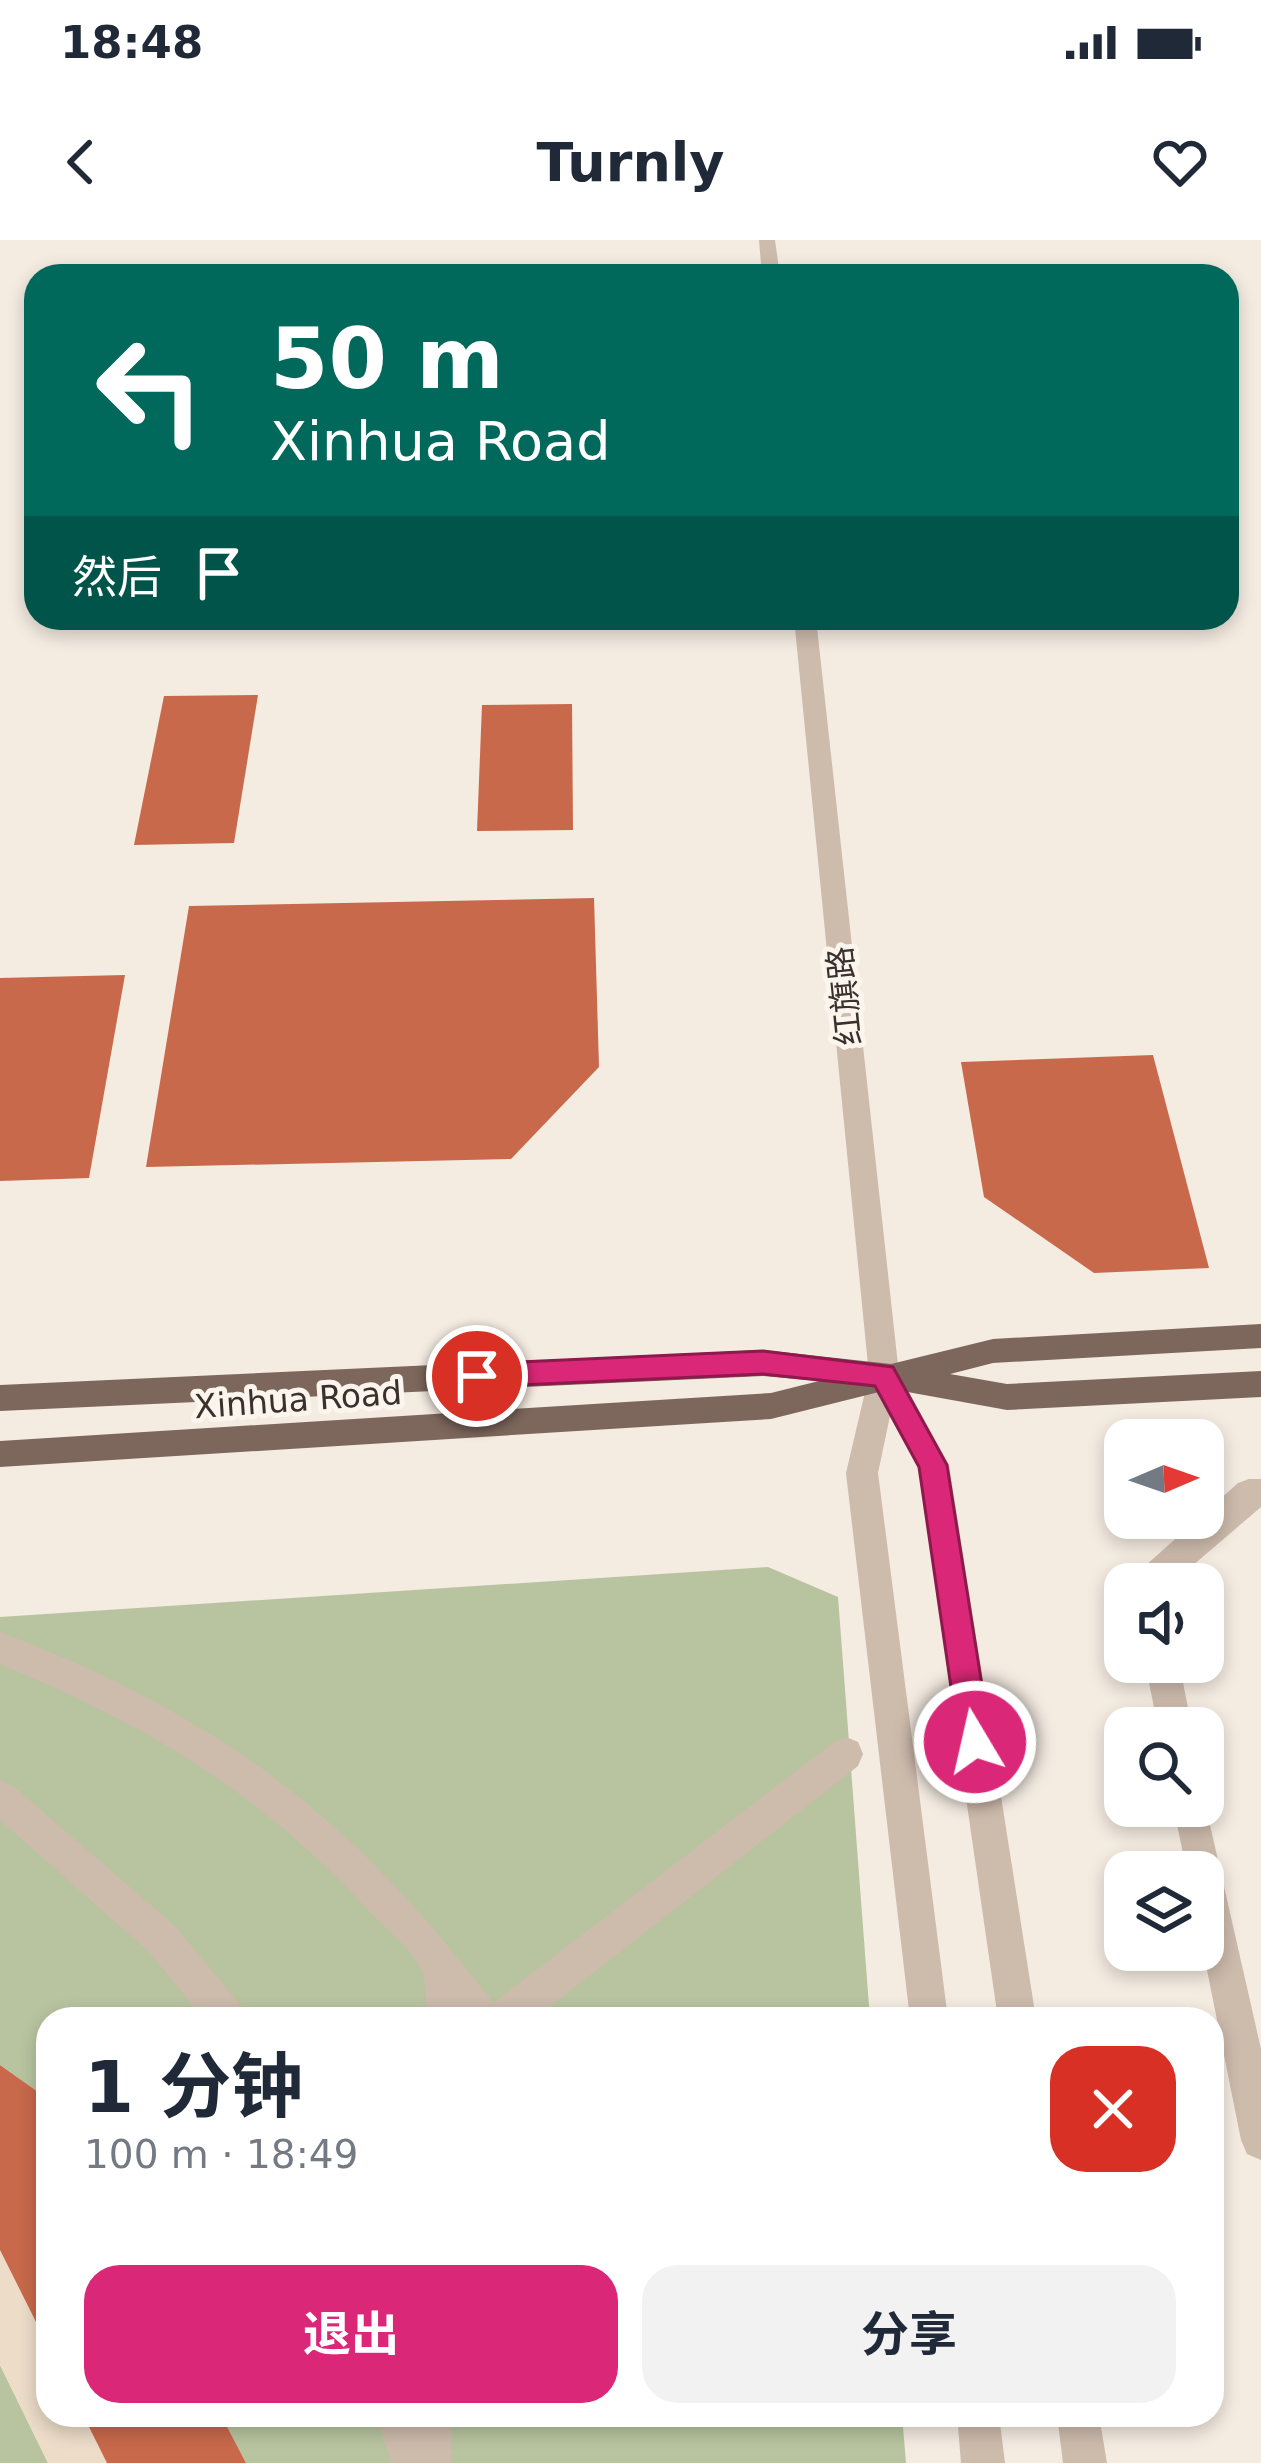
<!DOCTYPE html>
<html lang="zh">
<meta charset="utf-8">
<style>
:root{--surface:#fff;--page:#f2f2f3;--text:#1f2937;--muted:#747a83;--accent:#db2777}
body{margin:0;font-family:"DejaVu Sans","Noto Sans SC",sans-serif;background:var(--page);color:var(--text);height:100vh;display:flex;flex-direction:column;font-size:45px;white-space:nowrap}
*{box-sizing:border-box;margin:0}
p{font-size:39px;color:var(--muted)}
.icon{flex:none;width:66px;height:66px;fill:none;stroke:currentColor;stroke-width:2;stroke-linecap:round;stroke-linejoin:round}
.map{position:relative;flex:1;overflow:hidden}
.side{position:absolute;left:36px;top:1767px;width:1188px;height:420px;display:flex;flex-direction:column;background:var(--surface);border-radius:36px;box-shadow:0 6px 18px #0003}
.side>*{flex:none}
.hud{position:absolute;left:24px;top:24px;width:1215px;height:366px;border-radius:36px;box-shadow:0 6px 18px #0003;background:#00695c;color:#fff;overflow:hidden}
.needle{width:78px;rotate:88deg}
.tools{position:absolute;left:1104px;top:1179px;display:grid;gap:24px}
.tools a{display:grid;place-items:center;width:120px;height:120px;border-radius:24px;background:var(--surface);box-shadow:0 6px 18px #0003;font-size:60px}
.pin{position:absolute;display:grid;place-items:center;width:102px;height:102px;color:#fff;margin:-51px;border:6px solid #fff;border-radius:50%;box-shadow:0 3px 12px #0007}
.me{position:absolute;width:132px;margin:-66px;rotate:351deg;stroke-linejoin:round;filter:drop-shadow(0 0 9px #0008)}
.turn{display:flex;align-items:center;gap:42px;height:252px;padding:0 48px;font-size:54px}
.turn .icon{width:156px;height:156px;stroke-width:2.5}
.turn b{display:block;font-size:84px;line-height:102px}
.then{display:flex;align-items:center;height:114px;padding:0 48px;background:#0003;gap:24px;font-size:45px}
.round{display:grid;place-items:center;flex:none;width:126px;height:126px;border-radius:36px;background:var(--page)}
.overview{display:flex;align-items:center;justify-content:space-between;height:204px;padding:0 48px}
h1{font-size:72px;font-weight:700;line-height:90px}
.button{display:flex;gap:24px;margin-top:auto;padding:24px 48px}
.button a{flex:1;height:138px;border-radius:36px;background:var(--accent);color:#fff;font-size:48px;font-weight:700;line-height:138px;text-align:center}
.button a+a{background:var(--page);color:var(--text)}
.status{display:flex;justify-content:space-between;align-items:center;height:84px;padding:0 60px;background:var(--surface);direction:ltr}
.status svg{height:33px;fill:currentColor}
header{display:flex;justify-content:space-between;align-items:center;height:156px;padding:0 48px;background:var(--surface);font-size:54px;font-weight:700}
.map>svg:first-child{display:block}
.green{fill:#b8c4a0}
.plaza{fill:#ecdcc8}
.building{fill:#c8694b}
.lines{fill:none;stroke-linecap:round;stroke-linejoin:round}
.minor{fill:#cdbbac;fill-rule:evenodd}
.major{fill:#7d675c;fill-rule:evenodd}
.route{fill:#db2777;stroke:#8e194d;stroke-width:3}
.labels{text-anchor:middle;stroke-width:10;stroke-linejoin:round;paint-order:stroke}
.street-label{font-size:33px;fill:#3b302b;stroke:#fbf5ee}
</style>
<div class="status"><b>18:48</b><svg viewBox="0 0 49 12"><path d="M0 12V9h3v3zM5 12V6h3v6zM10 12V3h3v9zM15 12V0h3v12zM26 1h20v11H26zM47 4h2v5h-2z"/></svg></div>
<header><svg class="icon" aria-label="back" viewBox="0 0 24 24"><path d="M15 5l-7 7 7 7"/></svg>Turnly<svg class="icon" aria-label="heart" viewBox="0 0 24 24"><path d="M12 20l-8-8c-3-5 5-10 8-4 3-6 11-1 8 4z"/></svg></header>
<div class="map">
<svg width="1261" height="2223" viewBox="0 0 1261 2223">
<rect width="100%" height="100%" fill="#f4ebe1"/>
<!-- green -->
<g class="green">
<polygon points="768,1327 838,1357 870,1779 48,1779 48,1859 0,1825 0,1377"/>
<polygon points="0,2125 48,2223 0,2223"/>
<polygon points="221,2175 902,2175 906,2223 246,2223"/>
</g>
<!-- plaza -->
<polygon class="plaza" points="0,2010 48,2106 48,2175 83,2175 107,2223 48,2223 0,2125"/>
<!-- building -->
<g class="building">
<polygon points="258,455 234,603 134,605 164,456"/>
<polygon points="572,464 573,590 477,591 482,465"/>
<polygon points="594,658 599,827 511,919 146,927 189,666"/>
<polygon points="125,735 89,938 0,941 0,738"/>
<polygon points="1153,815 1209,1028 1094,1033 984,957 961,822"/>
<polygon points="0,1825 48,1859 48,2106 0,2010"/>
<polygon points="83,2175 221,2175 246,2223 107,2223"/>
</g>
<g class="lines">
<!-- minor -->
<g class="minor">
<polygon points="759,0 775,0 780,36 762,36"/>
<polygon points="794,378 816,378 899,1134 949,1225 1036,1779 998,1779 918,1226 890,1176 878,1233 948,1779 910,1779 846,1233 869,1135"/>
<polygon points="1249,1239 1261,1239 1261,1267 1171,1344 1132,1344 1136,1334 1238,1243"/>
<path d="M0 1392C219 1476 352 1576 493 1763L834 1502 846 1497 858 1502 863 1514 858 1526 534 1779H426C425 1765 427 1746 422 1733 415 1711 385 1688 369 1671 260 1552 147 1485 0 1424Z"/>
<polygon points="1145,1422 1179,1422 1192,1488 1158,1488"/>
<polygon points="0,1540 12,1545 175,1686 241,1766 247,1779 204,1779 149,1712 0,1580"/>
<polygon points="1203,1554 1261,1809 1261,1920 1247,1914 1241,1900 1203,1710 1203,1632 1187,1632 1173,1566 1203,1566"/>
<polygon points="376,2175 452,2175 451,2223 391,2223"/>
<polygon points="957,2175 999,2175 1005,2223 961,2223"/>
<polygon points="1057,2175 1099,2175 1107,2223 1063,2223"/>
</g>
<!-- major -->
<polygon class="major" points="1261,1084 1261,1108 993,1123 950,1134 1007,1144 1261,1131 1261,1157 1007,1170 891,1149 771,1179 0,1227 0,1201 771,1153 819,1141 763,1136 0,1171 0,1145 763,1110 891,1124 993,1099"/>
</g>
<!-- route -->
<polygon class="route" points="763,1111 893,1127 947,1225 991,1502 986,1513 975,1517 964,1513 959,1502 919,1227 875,1146 763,1134 477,1147 467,1144 463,1136 467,1128 477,1124"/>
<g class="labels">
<!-- street labels -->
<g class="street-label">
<text transform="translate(844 756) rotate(-96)" y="12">红旗路</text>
<text transform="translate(298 1159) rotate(-4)" y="12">Xinhua Road</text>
</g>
</g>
</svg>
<div class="tools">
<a><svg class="needle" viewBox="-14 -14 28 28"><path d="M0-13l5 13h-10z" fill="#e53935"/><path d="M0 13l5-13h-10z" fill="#747a83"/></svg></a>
<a><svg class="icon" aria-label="sound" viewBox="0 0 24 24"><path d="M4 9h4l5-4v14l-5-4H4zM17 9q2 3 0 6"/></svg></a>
<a><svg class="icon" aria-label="search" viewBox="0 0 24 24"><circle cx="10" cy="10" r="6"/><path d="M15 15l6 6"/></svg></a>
<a><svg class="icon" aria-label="layers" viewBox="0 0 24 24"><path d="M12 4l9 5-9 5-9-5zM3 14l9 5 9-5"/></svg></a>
</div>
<div class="pin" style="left:477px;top:1136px;background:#d93025"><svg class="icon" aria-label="arrive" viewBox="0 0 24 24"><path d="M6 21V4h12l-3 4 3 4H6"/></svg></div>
<svg class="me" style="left:975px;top:1502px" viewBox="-20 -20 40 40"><circle r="17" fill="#db2777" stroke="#fff" stroke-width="3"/><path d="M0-11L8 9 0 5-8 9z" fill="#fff"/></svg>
<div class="hud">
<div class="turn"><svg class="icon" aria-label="left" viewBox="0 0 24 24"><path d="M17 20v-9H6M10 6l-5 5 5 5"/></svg><div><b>50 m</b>Xinhua Road</div></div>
<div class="then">然后<svg class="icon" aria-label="arrive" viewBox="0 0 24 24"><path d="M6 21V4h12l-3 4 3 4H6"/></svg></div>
</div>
<section class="side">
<div class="overview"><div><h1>1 分钟</h1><p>100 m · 18:49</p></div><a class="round" style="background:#d93025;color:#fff"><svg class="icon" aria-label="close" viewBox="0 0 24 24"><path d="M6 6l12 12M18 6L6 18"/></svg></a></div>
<div class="button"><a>退出</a><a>分享</a></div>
</section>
</div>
